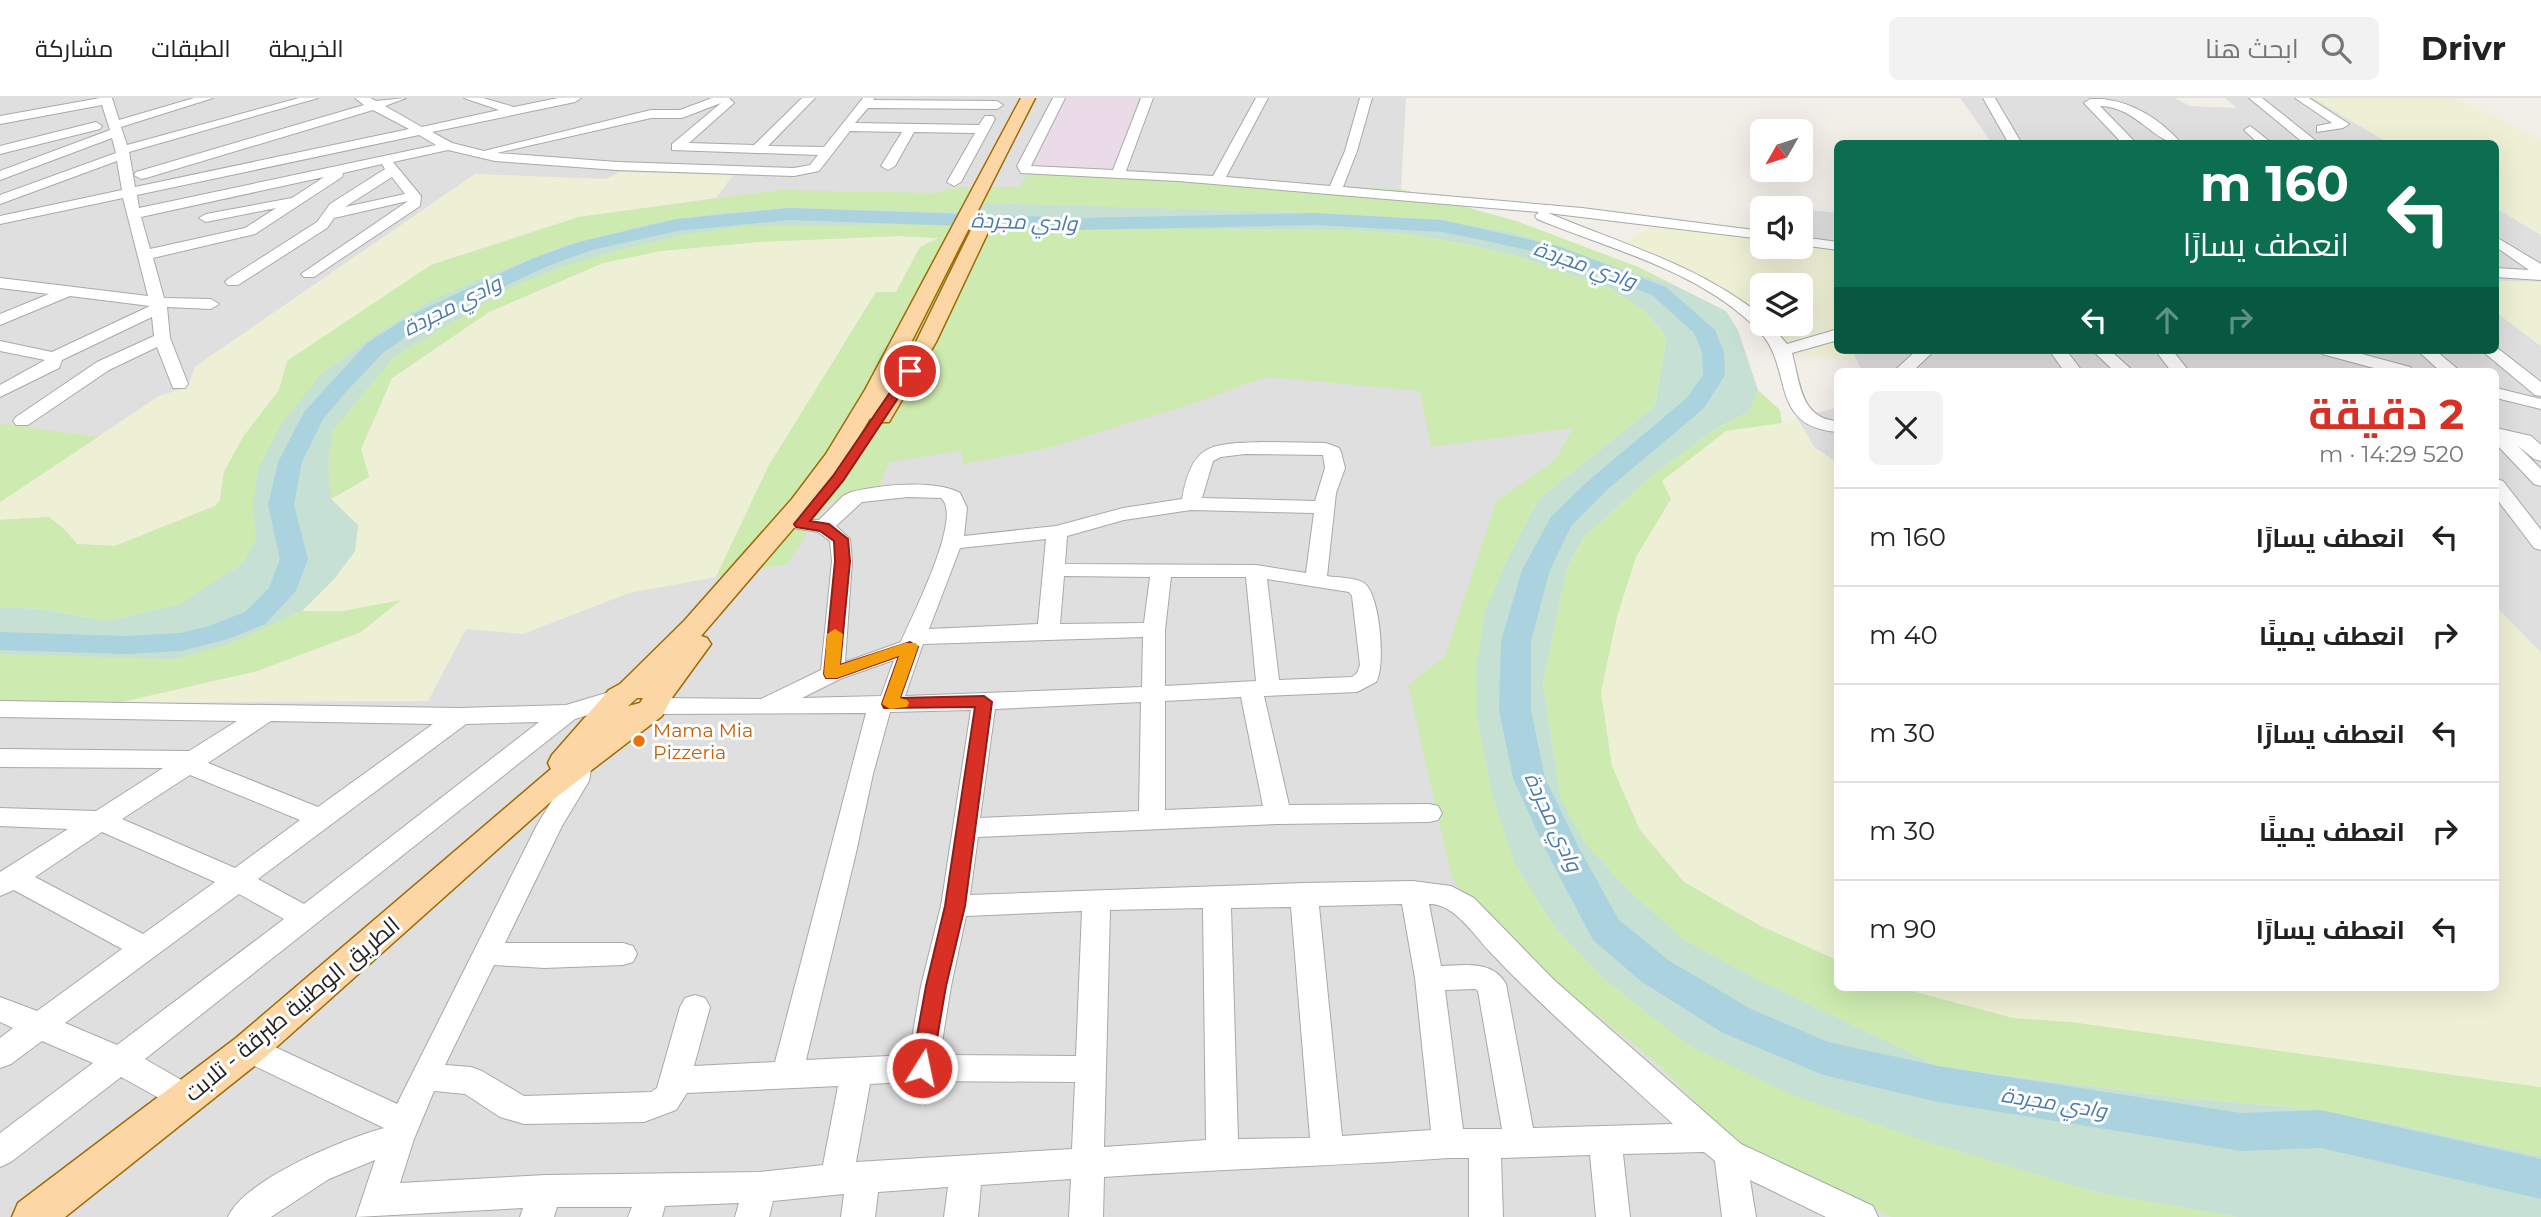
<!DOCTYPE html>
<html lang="ar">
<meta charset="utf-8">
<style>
:root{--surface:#fff;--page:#f2f2f2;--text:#222;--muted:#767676;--line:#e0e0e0;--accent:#d93025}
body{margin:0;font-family:Montserrat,Cairo,sans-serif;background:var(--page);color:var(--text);direction:rtl;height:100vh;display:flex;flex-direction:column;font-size:26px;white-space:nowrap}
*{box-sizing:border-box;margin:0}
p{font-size:23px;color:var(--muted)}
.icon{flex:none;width:38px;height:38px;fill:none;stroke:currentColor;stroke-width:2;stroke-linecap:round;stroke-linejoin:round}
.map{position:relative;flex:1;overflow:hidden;direction:ltr}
.panel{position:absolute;left:1834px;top:270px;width:665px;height:623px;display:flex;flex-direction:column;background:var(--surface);border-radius:10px;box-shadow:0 7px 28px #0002;direction:rtl}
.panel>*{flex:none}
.top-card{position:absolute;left:1834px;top:42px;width:665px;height:214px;border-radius:10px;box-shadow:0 7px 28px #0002;direction:rtl;background:#0b6e4f;color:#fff;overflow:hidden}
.needle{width:46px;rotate:231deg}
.tools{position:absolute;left:1750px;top:21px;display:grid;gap:14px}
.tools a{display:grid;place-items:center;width:63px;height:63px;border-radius:10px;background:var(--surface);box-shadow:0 7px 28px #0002;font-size:35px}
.pin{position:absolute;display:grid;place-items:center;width:60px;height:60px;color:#fff;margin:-30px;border:4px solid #fff;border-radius:50%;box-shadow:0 2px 7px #0007}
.me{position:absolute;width:77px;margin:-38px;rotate:10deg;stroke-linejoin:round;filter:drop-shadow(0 0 5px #0008)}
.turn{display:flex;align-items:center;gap:24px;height:147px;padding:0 35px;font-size:32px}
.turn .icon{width:91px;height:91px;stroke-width:2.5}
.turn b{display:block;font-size:49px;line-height:60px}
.lanes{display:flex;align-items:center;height:66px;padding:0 35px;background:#0003;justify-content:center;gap:35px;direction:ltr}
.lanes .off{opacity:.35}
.round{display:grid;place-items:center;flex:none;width:74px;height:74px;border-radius:10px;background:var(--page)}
.head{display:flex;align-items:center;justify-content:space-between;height:119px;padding:0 35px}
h1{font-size:42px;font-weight:700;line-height:52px;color:var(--accent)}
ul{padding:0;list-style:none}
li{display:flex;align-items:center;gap:21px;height:98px;padding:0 35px;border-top:2px solid var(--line)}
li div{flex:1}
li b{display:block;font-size:26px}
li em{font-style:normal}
header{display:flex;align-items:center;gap:42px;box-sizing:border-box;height:98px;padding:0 35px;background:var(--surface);border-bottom:2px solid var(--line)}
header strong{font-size:33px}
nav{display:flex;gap:38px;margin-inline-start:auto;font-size:24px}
.search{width:490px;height:63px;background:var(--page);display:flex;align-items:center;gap:18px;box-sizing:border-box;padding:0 24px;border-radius:10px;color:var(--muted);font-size:26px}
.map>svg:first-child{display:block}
.residential{fill:#e0dfdf}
.industrial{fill:#ebdbe8}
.farmland{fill:#eef0d5}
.grass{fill:#cdebb0}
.wetland{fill:#c6e0d4}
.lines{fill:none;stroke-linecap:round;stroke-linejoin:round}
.river{fill:#aad3df;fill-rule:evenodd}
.minor-casing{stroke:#a9a9a9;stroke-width:2}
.major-casing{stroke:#a06b00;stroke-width:3}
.minor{fill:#fff;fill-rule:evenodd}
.major{fill:#fcd6a4;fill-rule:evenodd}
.route{fill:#d93025;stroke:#8d1f18;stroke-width:2}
.slow{fill:#f59e0b}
.food-dot{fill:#e8710a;stroke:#fff;stroke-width:2.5}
.labels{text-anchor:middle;stroke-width:6;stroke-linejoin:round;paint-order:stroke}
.food-label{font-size:19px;fill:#c56008;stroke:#fff;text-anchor:start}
.water-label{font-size:21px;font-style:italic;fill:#4a7aab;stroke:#fff}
.near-street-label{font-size:23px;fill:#222;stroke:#fff}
</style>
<header>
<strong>Drivr</strong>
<div class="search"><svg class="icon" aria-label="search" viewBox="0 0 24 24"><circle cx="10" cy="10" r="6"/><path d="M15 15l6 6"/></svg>ابحث هنا</div>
<nav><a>الخريطة</a><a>الطبقات</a><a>مشاركة</a></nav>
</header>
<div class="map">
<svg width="2541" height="1119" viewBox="0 0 2541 1119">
<rect width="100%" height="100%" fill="#f2efe9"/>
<!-- residential -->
<g class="residential">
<polygon points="0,0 1406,0 1401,91 1516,123 1638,169 1676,188 1605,165 1340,116 1260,115 42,511 0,509"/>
<polygon points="1960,0 2175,0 2190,8 2237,10 2225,0 2313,0 2389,45 1992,45"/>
<polygon points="2496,110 2541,137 2541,184 2496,183"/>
<polygon points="1802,111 1837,115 1837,202 1801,149"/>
<polygon points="1643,212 1478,623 2099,1095 2238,1119 0,1119 0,556 358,427"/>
<polygon points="2496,214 2541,248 2541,555 2496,509 2496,273 1862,273 1852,252 2496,252"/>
<polygon points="1837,310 1837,365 1814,349 1796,319"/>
</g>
<!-- industrial -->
<polygon class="industrial" points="1064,0 1138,0 1113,78 1028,76"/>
<!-- farmland -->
<g class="farmland">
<polygon points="2313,0 2456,0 2541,41 2541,137 2496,110 2496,46 2389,45"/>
<polygon points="620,74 733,77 716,100 579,119 431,167 288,263 279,292 243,339 224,374 220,402 215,408 115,448 77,446 65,432 49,419 0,422 0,404 159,298 187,289 196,268 475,76 606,81"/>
<polygon points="1654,126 1762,140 1762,149 1801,149 1801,146 1835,151 1838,168 1838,252 1853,252 1856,263 1786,256 1784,247 1763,226 1801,226 1801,187 1762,187 1762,225 1737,203 1623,145"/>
<polygon points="898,138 940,140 920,149 896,194 876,194 769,367 716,479 629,495 523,536 466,531 428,603 117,605 257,573 361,534 399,503 344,513 302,513 335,480 355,453 358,427 331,401 369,379 361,351 392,280 489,214 603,165 660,153 758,144"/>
<polygon points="2496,183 2541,184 2541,248 2496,214"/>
<polygon points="1796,319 1814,349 1837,369 1837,862 1759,827 1684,784 1640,732 1612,668 1601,594 1617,519 1636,459 1671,402 1661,384 1726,333 1782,325"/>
<polygon points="2496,509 2541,555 2541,989 2071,924 2013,920 1897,889 2496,889"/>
</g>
<!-- grass -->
<g class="grass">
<polygon points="1028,76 1400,91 1516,123 1638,169 1676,188 1605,165 1449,124 1340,116 982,105 958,114 787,110 720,115 654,125 567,147 492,176 375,237 243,465 179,507 107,523 42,511 0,509 0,422 49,419 65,432 77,446 115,448 215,408 220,402 224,374 243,339 279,292 287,263 431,167 579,119 778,92 934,95 958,89 1019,89"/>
<polygon points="795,126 951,126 1100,131 1351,132 1408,136 1470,147 1517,158 1612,191 1643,212 1661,232 1666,242 1655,308 1539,401 1508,460 1486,513 1478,623 1492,696 1515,766 1554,828 1604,881 1928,1044 2099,1095 2238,1119 1891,1119 1738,1046 1657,965 1514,852 1452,781 1408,587 1445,558 1496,404 1556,361 1573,330 1431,349 1420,293 1267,279 1195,305 1045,351 963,366 961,353 889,364 880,387 827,406 787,466 716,479 769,367 876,194 896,194 920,149 938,140 898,138 758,144 660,153 603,165 489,214 392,280 361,351 369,379 331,401 328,365 333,332 394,259 453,223 513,188 562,169 623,151 687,136 745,128"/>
<polygon points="1758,292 1780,312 1782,325 1726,333 1662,383 1671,401 1636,459 1617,519 1601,594 1612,668 1640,732 1684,784 1759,827 1837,862 1838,889 1897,889 2013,920 2071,924 2541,989 2541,1058 2389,1025 2281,1008 2183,1000 1940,969 1756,881 1684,842 1625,789 1586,746 1561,703 1543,586 1567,470 1584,439 1653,377 1717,330 1749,314"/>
<polygon points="3,326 98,339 0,404 0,328"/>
<polygon points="401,502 361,534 257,573 117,605 0,608 0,556 175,561 226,547 302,513 344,513"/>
</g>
<!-- wetland -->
<polygon class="wetland" points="982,105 1340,116 1449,124 1510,134 1676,188 1726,213 1738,232 1758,292 1749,314 1717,330 1653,377 1584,439 1567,470 1543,586 1561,702 1586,746 1625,789 1684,842 1756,881 1940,969 2183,1000 2281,1008 2389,1025 2541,1058 2541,1119 2238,1119 2099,1095 1928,1044 1792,997 1688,947 1604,881 1554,828 1515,766 1492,696 1478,623 1476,572 1485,513 1508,460 1539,401 1655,308 1666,242 1661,232 1643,212 1612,191 1517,158 1470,147 1408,136 1351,132 1100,131 951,126 745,128 687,136 623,151 562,169 513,188 394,259 333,332 328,365 331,401 358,427 355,453 335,480 302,513 226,547 175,561 0,556 0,509 42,511 107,523 179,507 243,465 256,441 253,408 258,371 280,328 321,276 375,237 430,203 492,176 567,147 653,125 720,115 787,110 958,114"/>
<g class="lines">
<!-- river -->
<polygon class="river" points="790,110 1077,120 1315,115 1442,122 1558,148 1666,189 1715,232 1724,254 1725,277 1704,310 1607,392 1571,428 1550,472 1531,543 1531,612 1545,680 1579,750 1619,822 1668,862 1751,911 1828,944 1938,968 2241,1015 2321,1012 2541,1061 2541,1101 2321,1050 2241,1053 1938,1004 1823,977 1723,935 1642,884 1593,842 1545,751 1513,680 1499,612 1501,543 1522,472 1551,419 1589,382 1687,300 1703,277 1702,254 1694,235 1652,197 1545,156 1487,143 1442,134 1315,127 1077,132 790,122 677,133 592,152 548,168 427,224 383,255 345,295 323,321 302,364 294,407 308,461 296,493 265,526 228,541 181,553 126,556 0,552 0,534 126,538 181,535 209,528 245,514 269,490 280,461 268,407 278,364 304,314 367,245 413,216 534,160 579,144 677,121"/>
<!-- minor casing -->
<g class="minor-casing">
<g id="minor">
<path d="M100 0H112L119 22 194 0H213L121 29 127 47 299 0H318L129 54 135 89 409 31 373 12 146 80 141 81 134 77 136 74 364 7 355 0H370L376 3 406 0 385 8 422 29 499 12 464 0H483L514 9 558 0H581L575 4 432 34 452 45 484 53 651 12H680L712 0H729L734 5 689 45 754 47 802 0H815L768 48 824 49 863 0H875L873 2 997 3 1003 7 997 11 868 10 855 25 979 27 985 18H993L995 21 961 84 954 88 947 84 975 35 914 34 895 68 888 72 881 68 902 34 850 33 819 73 794 78 617 72 495 63 448 52 393 64 421 98 420 108 314 179H304L301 176 408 103 334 120 327 130 238 187H228L225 184 228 181 317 124 330 106 385 71 382 66 343 75 342 79 255 136 153 160 164 200 211 201 219 206 211 211 167 209 170 240 188 286 185 290H173L157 249 109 272 28 327H16L13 323 16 319 97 264 154 238 152 219 62 262 59 270 0 299V287L45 262 0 253V243L52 254 150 208 70 198 0 227V216L49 196 0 190V180L148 198 123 100 0 126V118L122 92 117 63 0 106V97L116 55 112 40 0 82V73L110 32 102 7 0 26V18ZM721 5 672 46V52L818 57 810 67 794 70 617 64 497 55 651 20H682ZM419 37 436 47 139 110 137 97ZM324 79 292 100 206 116 199 120 206 124 276 110 245 130 150 151 141 119ZM392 79 405 96 345 109Z"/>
<path d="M1053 0H1065L1031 68 1113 72 1141 0H1153L1126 73 1213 78 1256 0H1268L1226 79 1330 88 1345 53 1360 0H1372L1357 53 1343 89 1582 110 1762 133V141L1548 115C1622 146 1699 167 1762 218V226H1770L1787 246 1838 231V242L1792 255C1800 284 1800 321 1838 323V334C1768 329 1794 271 1760 234 1702 173 1612 152 1537 121L1535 118 1539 114 1178 83 1021 75 1017 68Z"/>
<polygon points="1983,0 1995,0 2022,46 2009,46"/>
<polygon points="2249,0 2262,0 2320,46 2305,46"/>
<polygon points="2295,0 2309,0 2349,26 2343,30 2317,34 2317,28 2332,25"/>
<path d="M2103 1C2135 5 2161 22 2182 46 2153 46 2138 9 2100 8L2137 46H2123L2084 5 2090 1Z"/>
<polygon points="96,24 102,28 100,31 0,56 0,48"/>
<polygon points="2250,28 2273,46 2259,46 2244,32"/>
<polygon points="1801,139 1838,144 1838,152 1801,147"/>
<polygon points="2496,139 2541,166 2541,182 2496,179 2496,170 2529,172 2496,149"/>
<polygon points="2496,249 2541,284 2541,298 2535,297 2481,252 2496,252"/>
<polygon points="1917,252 1935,252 1913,273 1894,273"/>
<polygon points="2049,252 2066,252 2082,273 2064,273"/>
<polygon points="2092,252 2110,252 2133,273 2114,273"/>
<polygon points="2155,252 2172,252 2189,273 2171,273"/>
<polygon points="2320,252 2347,252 2410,269 2413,273 2385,273 2322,256"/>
<polygon points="2417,252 2435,252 2460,273 2440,273"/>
<polygon points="2496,290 2541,301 2541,311 2496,300"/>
<polygon points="2496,330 2531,338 2541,347 2541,363 2534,361 2517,347 2541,371 2541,388 2534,386 2496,346"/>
<path d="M1263 344 1326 345 1339 350 1341 354 1345 370 1336 395 1327 478C1338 480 1355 479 1364 485 1380 495 1386 569 1376 584L1357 594 1264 598 1289 707 1429 706 1438 708 1442 715 1438 722 1429 724 1278 726 978 739 970 797 1304 785 1413 783 1451 788 1474 800 1554 882 1741 1046 1873 1108 1878 1119H1826L1750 1082 1756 1119H1722L1715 1063 1704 1054 1623 1056 1630 1119H1596L1590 1057 1501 1060 1503 1119H1469V1060H1449C1334 1068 1219 1071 1104 1079L1103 1119H1069L1071 1081 981 1087 978 1119H944L948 1089 878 1094 875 1119H841L844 1096 773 1103 769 1119H735L739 1105 665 1108 662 1119H628L632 1109H557L554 1119H520L523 1110 356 1119 375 1062 329 1081 271 1119H228C245 1081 344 1041 384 1030L238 960 234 951 238 942 249 938 260 942 397 1006 537 727 564 683 567 670 560 668 557 662 560 656 569 653 589 660 592 666 589 683 562 728 505 845H623L633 848 637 856 633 864 623 867 544 870 494 867 445 967 471 969 482 973 524 998 651 994 657 990 680 909 685 900 695 897 705 900 710 909 694 968 775 964 866 615 654 616 646 614 642 608 646 602 654 600 761 601 821 572 832 463 830 443 818 434 794 430 791 426 794 422H819L843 398 851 394C879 387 934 381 960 395L967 410 964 438 1056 428 1123 410 1182 401C1193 344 1210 346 1263 344ZM1245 356 1323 357 1325 370 1315 403 1202 400 1213 363 1221 359ZM908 399 941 400C964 418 911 520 901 544L845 564 852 463 850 441 836 428 862 404ZM1191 412 1314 415 1306 475 1256 467 1065 466 1067 438 1124 422ZM1046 441 1038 526 929 531 960 450ZM1064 478 1150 479 1144 525 1060 526ZM1171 479H1246L1256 583 1165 588V532ZM1267 481 1349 494 1352 498 1360 567 1357 575 1352 579 1279 582ZM1143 539 1142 589 905 598 923 546ZM894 562 881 598 802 600 840 581ZM1241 599 1263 708 1165 712V603ZM1141 604 1139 713 980 720 995 611ZM971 612 941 808 921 888 909 957 806 962 855 759 873 676 890 614ZM1402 806 1415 880 1431 1032 1342 1038 1319 808ZM1429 806C1454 805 1474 837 1490 854 1548 915 1611 969 1673 1026L1533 1030 1506 886C1493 862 1464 867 1441 868ZM1291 809 1310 1040 1238 1041 1231 810ZM1203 810 1206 1042 1104 1049 1110 812ZM1082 813 1076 958 940 957 951 888 966 818ZM1475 891 1478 893 1502 1031H1463L1445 892ZM922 983 1075 984 1072 1051 856 1064 870 986ZM838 988 823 1067 760 1074 546 1077 400 1085 414 1041 434 993 465 996 500 1019 524 1026 644 1024 676 1012 687 995Z"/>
<polygon points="2496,381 2503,383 2541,432 2541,452 2534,450 2496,400"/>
<path d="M616 592 624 594 628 600 624 606 575 621 145 961 197 991 202 1001 197 1011 186 1015 121 979 11 1064 0 1069V1035L93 965 42 943 11 966 0 970V940L13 930 0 924V899L37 913 122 851 14 792 0 798V774L68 731 0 728V710L96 713 163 670 0 669V651L189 653 237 623 0 619V603L460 610 566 607ZM271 623 433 626 318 709 208 665ZM539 624 304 806 258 781 466 626ZM190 677 300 722 235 770 122 721ZM102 734 215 784 143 836 35 779ZM239 796 284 821 117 947 65 925Z"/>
</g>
</g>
<!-- major casing -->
<g class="major-casing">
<path id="major" d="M1021 0H1035L889 288 916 244 971 132 980 127 986 128 989 132 936 244 889 324H873L870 320 848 358 810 411 701 538 707 540 711 546 671 601 662 618 554 701 262 962 65 1119H12L18 1105 236 940 551 671 548 665 552 657 609 592 620 586 684 523 792 401 826 356 865 292ZM637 600H643L640 605 628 608Z"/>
</g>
<!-- minor -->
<use href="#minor" class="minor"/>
<!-- major -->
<use href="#major" class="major"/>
</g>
<!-- route -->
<polygon class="route" points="910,270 916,273 843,383 810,423 829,426 848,441 850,463 840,567 910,544 918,549 900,600 984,598 992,604 965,808 946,888 932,970 929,977 922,980 914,977 911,970 926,888 945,808 975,609 884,610 882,606 899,558 837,580 826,580 824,576 835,463 834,443 820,433 796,429 794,426 833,378 906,271"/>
<!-- slow -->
<polygon class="slow" points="835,531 843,536 840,567 905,545 916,545 918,549 900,600 907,602 909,605 907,609 890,611 882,606 899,558 837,580 826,580 824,576 827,536"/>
<!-- markers -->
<circle class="food-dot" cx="639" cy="643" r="7"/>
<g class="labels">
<!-- food labels -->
<g class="food-label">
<text x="653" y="639">Mama Mia<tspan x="653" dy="22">Pizzeria</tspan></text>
</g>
<!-- water labels -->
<g class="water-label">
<text transform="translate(1024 124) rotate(2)" y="7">وادي مجردة</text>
<text transform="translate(1585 167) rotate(19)" y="7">وادي مجردة</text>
<text transform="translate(452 208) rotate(-27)" y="7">وادي مجردة</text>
<text transform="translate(1553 724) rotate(65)" y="7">وادي مجردة</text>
<text transform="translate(2054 1005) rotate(9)" y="7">وادي مجردة</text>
</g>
<!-- near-street labels -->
<g class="near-street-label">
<text transform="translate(292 911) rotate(-40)" y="8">الطريق الوطنية طبرقة - تلابت</text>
</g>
</g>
</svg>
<div class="tools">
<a><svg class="needle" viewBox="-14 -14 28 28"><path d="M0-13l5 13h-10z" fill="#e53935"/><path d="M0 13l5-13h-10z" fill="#767676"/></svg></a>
<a><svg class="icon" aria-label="sound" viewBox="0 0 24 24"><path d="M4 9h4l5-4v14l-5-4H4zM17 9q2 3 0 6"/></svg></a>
<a><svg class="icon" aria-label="layers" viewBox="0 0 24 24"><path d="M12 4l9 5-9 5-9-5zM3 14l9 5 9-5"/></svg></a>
</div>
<div class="pin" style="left:910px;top:273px;background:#d93025"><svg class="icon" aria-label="arrive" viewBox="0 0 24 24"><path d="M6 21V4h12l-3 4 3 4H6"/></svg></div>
<svg class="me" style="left:922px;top:970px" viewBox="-20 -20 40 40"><circle r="17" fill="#d93025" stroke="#fff" stroke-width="3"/><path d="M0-11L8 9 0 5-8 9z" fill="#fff"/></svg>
<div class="top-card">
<div class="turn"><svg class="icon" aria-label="left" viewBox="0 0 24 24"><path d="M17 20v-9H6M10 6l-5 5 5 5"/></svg><div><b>160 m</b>انعطف يسارًا</div></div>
<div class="lanes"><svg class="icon" aria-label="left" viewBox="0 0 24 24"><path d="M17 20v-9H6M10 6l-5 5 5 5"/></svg><svg class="icon off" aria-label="ahead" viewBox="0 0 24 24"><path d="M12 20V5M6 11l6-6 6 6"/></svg><svg class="icon off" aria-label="right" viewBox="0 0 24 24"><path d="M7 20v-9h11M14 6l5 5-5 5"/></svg></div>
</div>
<section class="panel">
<div class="head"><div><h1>2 دقيقة</h1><p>520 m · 14:29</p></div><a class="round"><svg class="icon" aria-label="close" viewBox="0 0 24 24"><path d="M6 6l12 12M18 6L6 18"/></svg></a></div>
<ul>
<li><svg class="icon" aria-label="left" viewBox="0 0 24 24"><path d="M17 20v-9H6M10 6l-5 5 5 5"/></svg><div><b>انعطف يسارًا</b></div><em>160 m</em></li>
<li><svg class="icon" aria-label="right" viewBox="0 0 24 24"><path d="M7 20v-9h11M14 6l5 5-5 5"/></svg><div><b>انعطف يمينًا</b></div><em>40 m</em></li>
<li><svg class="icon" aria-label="left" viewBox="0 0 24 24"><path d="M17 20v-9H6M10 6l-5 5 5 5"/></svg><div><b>انعطف يسارًا</b></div><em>30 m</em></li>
<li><svg class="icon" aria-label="right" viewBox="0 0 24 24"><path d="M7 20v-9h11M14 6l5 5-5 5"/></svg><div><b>انعطف يمينًا</b></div><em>30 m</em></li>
<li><svg class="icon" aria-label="left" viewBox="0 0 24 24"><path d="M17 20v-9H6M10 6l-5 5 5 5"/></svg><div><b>انعطف يسارًا</b></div><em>90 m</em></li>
</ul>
</section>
</div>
